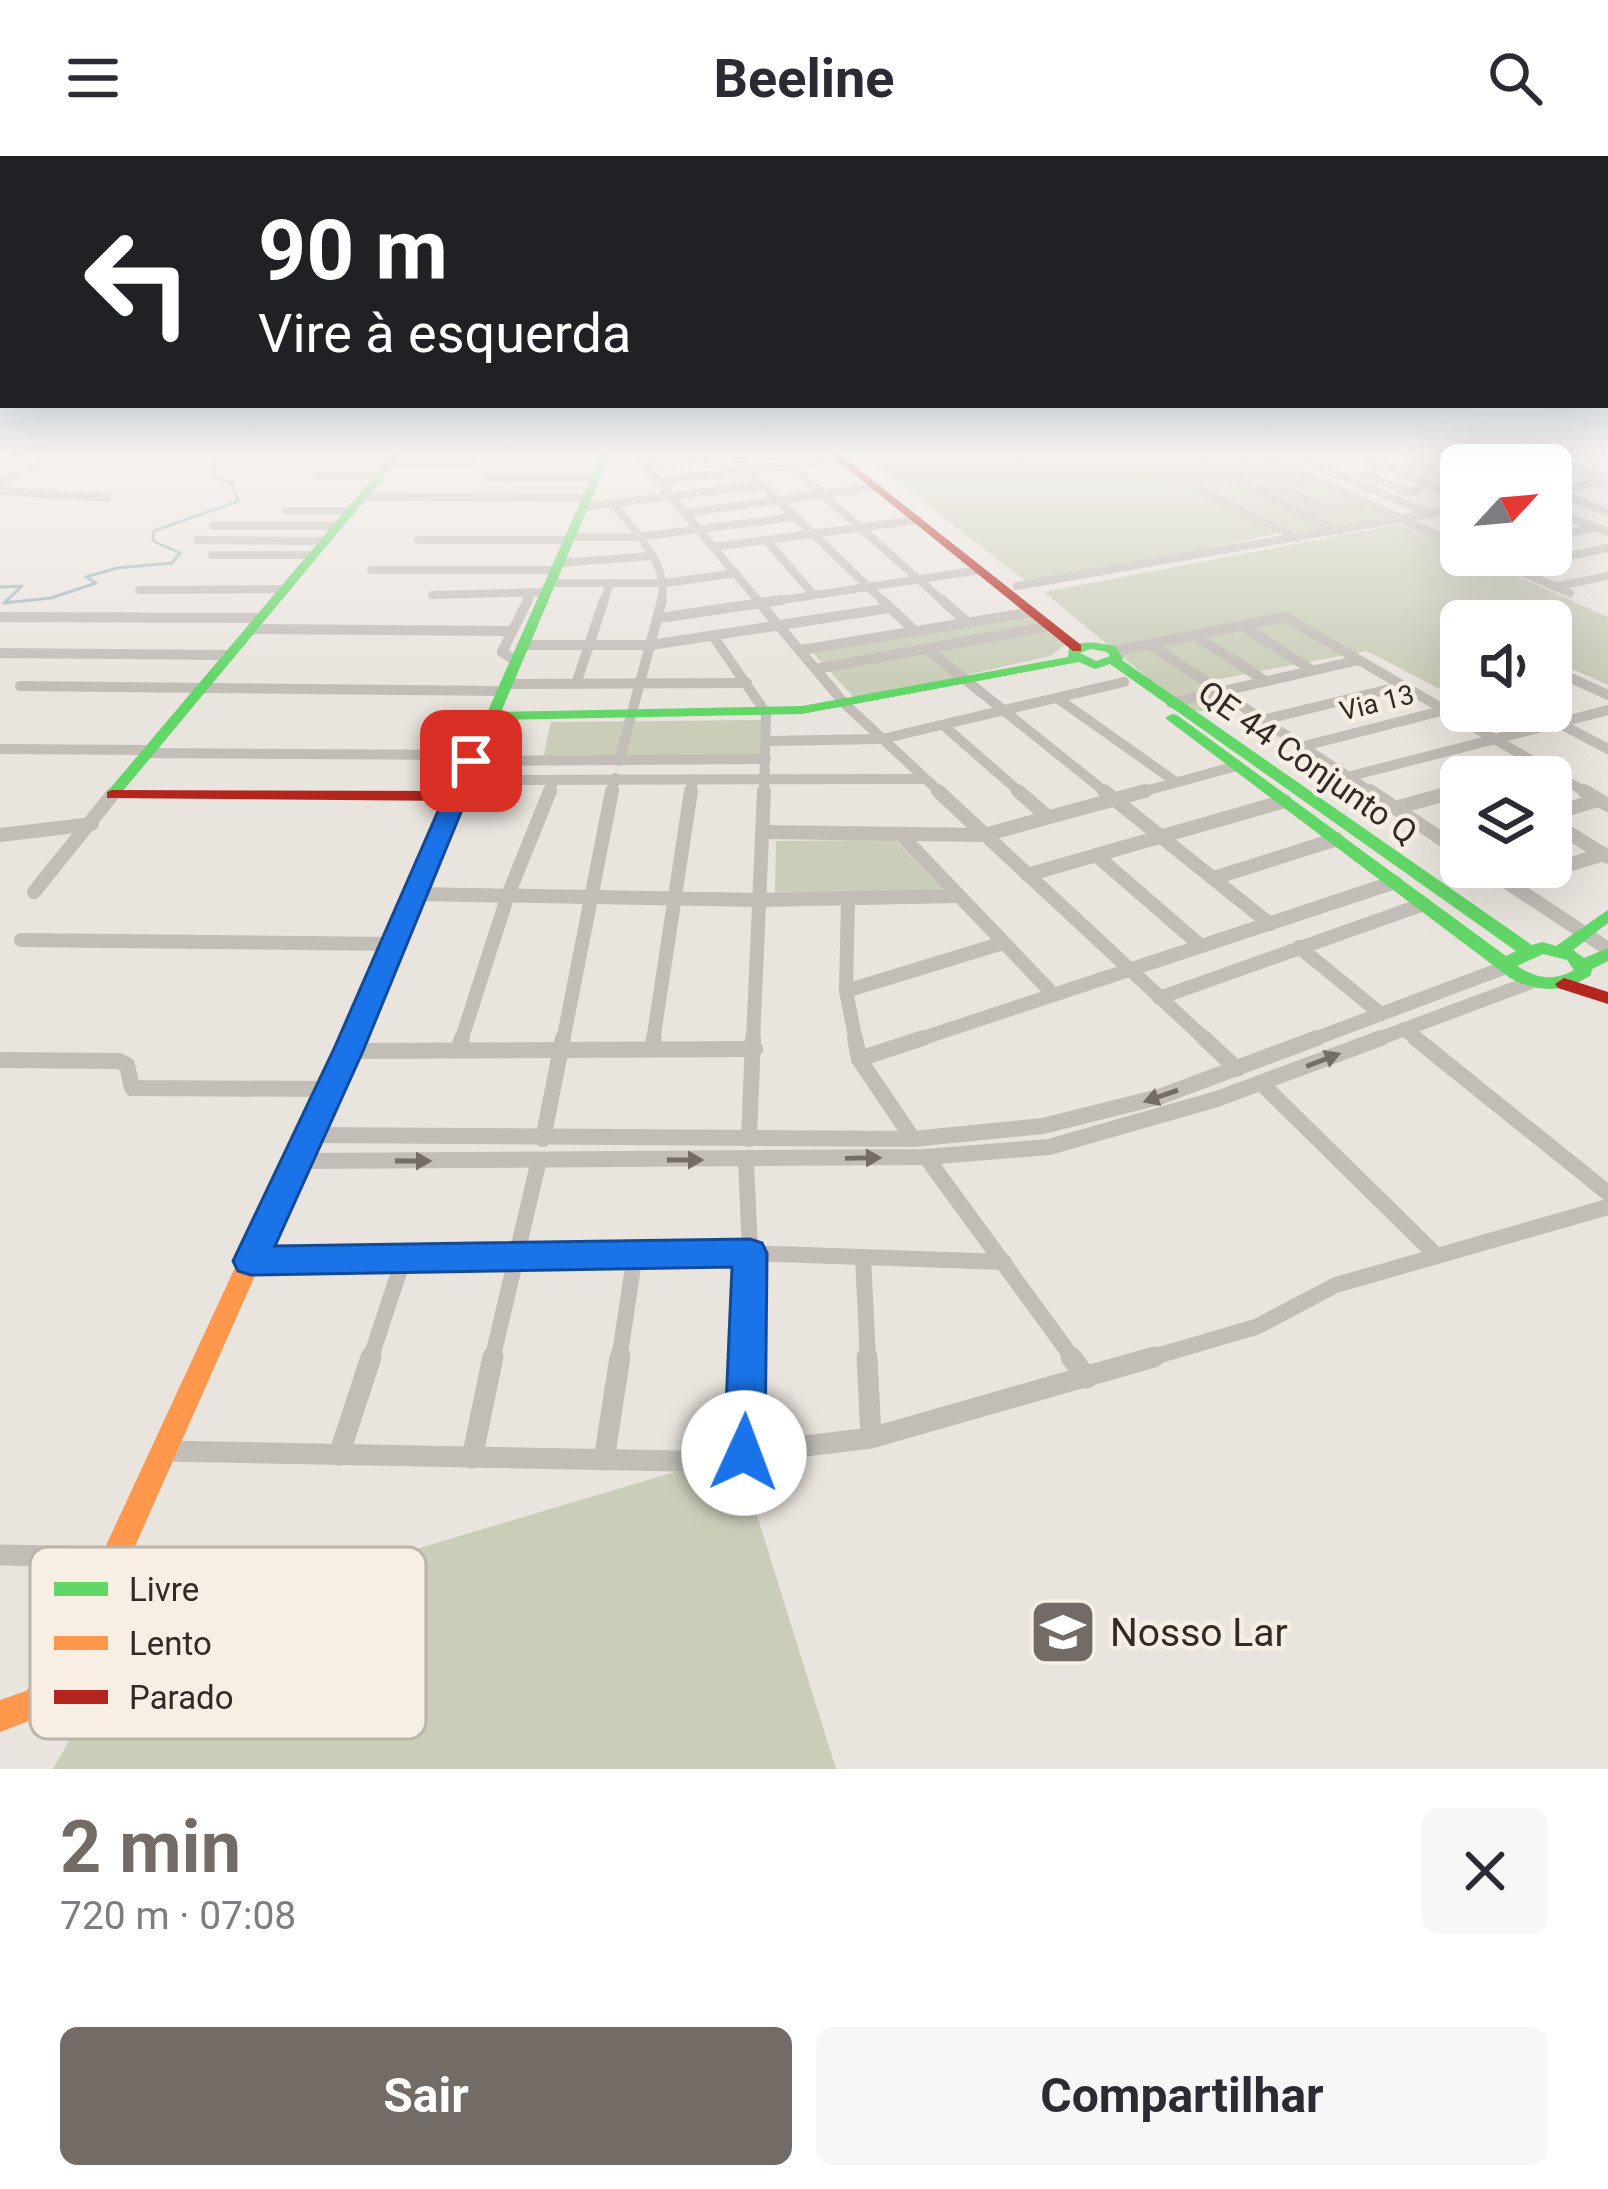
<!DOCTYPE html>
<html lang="pt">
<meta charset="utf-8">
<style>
:root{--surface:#fff;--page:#f7f7f7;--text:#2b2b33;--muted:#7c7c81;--accent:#726b66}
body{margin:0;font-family:Roboto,sans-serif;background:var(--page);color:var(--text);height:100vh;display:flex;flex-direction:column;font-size:45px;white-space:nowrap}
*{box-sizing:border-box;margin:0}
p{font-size:39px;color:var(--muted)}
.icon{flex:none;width:66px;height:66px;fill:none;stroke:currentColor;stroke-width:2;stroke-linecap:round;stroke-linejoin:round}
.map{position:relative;height:1613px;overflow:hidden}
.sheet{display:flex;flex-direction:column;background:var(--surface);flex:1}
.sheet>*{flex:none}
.hud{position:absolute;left:0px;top:0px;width:1608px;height:252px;box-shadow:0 12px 48px #0002;background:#202124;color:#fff;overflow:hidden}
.needle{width:78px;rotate:64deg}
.tools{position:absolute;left:1440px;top:288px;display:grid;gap:24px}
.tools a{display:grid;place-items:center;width:132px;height:132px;border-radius:18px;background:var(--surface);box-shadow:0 12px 48px #0002;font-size:60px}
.pin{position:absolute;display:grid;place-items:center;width:102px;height:102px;color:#fff;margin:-51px;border-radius:24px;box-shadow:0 6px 18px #0006}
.me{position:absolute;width:132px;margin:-66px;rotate:2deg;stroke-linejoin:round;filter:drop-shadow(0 0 9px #0008)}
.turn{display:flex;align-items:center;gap:42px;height:252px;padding:0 60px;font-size:54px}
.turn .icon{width:156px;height:156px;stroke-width:2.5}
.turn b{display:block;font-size:84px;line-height:102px}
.round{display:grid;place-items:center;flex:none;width:126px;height:126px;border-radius:18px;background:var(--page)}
.overview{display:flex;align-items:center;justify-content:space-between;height:204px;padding:0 60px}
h1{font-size:72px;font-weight:700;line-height:90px;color:var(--accent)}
.cta{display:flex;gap:24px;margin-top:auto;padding:24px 60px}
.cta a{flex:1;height:138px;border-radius:18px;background:var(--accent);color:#fff;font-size:48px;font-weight:700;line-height:138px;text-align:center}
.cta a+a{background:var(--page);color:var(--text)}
header{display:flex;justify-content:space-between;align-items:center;height:156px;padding:0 60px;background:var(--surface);font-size:54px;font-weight:700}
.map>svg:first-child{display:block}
.green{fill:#caceb9}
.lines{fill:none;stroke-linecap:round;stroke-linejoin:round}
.stream{stroke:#9cb8b9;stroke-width:3}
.street-far4{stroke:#c2bdb7;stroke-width:8}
.street-far3{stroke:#c2bdb7;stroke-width:10}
.street-far2{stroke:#c2bdb7;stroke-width:14}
.street-far1{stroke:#c2bdb7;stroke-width:16}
.street{stroke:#c2bdb7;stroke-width:21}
.fast{fill:#63d668;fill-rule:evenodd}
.slow{fill:#ff974d;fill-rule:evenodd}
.jam{fill:#b3261e;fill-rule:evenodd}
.oneway{fill:#736c67}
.route{fill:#1a73e8;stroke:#114b97;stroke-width:3}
.labels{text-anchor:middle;stroke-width:9;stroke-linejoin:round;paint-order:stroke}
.far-street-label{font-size:27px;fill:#322a26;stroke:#f7efe4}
.street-label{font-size:33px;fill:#322a26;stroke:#f7efe4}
.near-poi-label{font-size:39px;fill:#322a26;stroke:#f7efe4;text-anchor:start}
.key{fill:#f7efe4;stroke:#bcb4ab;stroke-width:3}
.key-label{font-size:33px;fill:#322a26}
</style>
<header><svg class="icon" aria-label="menu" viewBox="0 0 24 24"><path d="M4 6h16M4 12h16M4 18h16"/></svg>Beeline<svg class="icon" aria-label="search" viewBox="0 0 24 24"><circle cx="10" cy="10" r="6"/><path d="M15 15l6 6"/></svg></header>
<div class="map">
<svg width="1608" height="1613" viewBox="0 0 1608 1613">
<rect width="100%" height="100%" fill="#eae4de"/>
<!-- green -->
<g class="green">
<polygon points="860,297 1123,297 1280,377 1031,429"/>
<polygon points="1133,297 1198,297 1213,306 1259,303 1391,362 1300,378"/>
<polygon points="1401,368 1461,395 1461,399 1470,399 1608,461 1608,529 1575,514 1551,519 1551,465 1461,465 1461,538 1453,540 1367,495 1198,527 1227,553 1189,556 1044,436"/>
<polygon points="1029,459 1065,489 1050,500 856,544 812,496"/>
<polygon points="763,564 762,600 543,602 551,566"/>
<polygon points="895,684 942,732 935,736 775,737 776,685"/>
<polygon points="722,1302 751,1340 836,1613 53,1613 130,1478"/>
</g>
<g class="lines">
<!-- stream -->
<polyline class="stream" points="0,431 22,430 4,447 51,442 96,427 86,421 117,412 172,407 180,397 153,385 154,375 238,345 232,328 212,319 216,297"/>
<!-- street-far4 -->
<g class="street-far4">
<polyline points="1126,297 1297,382"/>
<polyline points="1176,297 1339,375"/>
<polyline points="1224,297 1258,312"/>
<polyline points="1258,297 1461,390"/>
<polyline points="1417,297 1461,314"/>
<polyline points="1482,297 1516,309"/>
<polyline points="1522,297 1608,322"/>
<polyline points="1355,298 1461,342"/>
<polyline points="636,299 760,447"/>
<polyline points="1466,299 1457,301 1477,309"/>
<polyline points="733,301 885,447"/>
<polyline points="603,303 658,297"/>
<polyline points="1308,306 1430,358"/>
<polyline points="1420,306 1411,309 1461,326"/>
<polyline points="390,308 471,308"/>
<polyline points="0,309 13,304"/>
<polyline points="790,309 945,447"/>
<polyline points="646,311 765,297"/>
<polyline points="1374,314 1363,317 1405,335 1419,334"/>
<polyline points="317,319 380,319"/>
<polyline points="488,322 594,322"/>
<polyline points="0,325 46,307"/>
<polyline points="657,325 840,303"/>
<polyline points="1187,325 1359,297"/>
<polyline points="1276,331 1326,353"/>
<polyline points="1255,334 1309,325"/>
<polyline points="0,335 107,342"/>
<polyline points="1553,335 1608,356"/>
<polyline points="1554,335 1608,325"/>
<polyline points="367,341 586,342"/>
<path d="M613 347C635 377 671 408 661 447"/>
<polyline points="582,351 762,329"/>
<polyline points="1551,354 1608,376"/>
<polyline points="286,355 350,355"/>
<polyline points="684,357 878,331"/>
<polyline points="1305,358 1365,347"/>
<polyline points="213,370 337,370"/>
<polyline points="569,381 638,381 795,361"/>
<polyline points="1551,381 1593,372"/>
<polyline points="197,384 324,385"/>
<polyline points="418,384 568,384"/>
<polyline points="766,384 813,438"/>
<polyline points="713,391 918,364"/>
<polyline points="212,399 313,399"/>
<polyline points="1482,399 1570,437"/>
<polyline points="559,407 652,400"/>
<polyline points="1511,412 1608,392"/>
<polyline points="371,414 556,414"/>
<polyline points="550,427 666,427 736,417"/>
<polyline points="1017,430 1461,352"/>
<polyline points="1554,431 1608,420"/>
<polyline points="139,434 285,433"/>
<polyline points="432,439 546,436"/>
<polyline points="526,447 530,439"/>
<polyline points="603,447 610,427"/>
<polyline points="762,447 980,414"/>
</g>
<!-- street-far3 -->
<g class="street-far3">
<polyline points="757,444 845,548 942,638"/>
<polyline points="882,444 915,475"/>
<polyline points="942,444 968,467"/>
<polyline points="0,461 260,462"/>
<polyline points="659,462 782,444"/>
<polyline points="1243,470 1312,514"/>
<polyline points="252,473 512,475"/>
<polyline points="1194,479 1264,524"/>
<polyline points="713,480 766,557 764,638"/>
<polyline points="1149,488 1374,638"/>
<polyline points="523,489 651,489 890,452"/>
<polyline points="927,493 1108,638"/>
<polyline points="801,494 1032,456"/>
<polyline points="1114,495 1285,461 1589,638"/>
<polyline points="0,497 230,499"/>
<polyline points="515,504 502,496 528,444"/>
<polyline points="816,513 1050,470"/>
<polyline points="505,528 747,527"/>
<polyline points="576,528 604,444"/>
<polyline points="1551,528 1573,523 1608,539"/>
<polyline points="20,530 502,535"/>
<polyline points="1057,542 1176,626"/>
<polyline points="1171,547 1359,504"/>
<polyline points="1536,555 1608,593"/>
<polyline points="1266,563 1402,530"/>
<polyline points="943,569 1022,638"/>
<polyline points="767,585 882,583 1124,526"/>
<polyline points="1304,590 1461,550"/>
<polyline points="0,593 150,594"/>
<polyline points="148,597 474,599"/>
<polyline points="471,605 766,603"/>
<polyline points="619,605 662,444"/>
<polyline points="1351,620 1608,554"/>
<polyline points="1511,621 1543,613"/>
<polyline points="464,624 924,623"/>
<polyline points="548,638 554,624"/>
<polyline points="612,638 615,622"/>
<polyline points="691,638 693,623"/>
<polyline points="1134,638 1237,610"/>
<polyline points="1446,638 1461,634"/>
</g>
<!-- street-far2 -->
<g class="street-far2">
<polyline points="938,635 1207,885"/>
<polyline points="1018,635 1048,661"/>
<polyline points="1104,635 1270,768"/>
<polyline points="1370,635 1461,696"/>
<polyline points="1584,635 1608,649"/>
<polyline points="1395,652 1457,635"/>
<polyline points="1551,658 1598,644"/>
<polyline points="1551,666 1608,701"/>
<polyline points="765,676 984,679 1145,635"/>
<polyline points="0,679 92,668"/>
<polyline points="901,679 1053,838"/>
<polyline points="1096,699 1201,790"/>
<polyline points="1484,711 1608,793"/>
<polyline points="1027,719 1285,645"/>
<polyline points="1214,722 1337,683"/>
<polyline points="1510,727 1604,698"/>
<polyline points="34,736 112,639"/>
<polyline points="415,738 760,744 958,740"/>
<polyline points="848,743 846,835 856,885"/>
<polyline points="21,784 394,788"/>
<polyline points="1299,791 1381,858"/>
<polyline points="846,835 1003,787"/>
<polyline points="1159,842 1424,748"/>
<polyline points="1404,873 1419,885"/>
<polyline points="461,885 508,739 550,635"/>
<polyline points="563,885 612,635"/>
<polyline points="653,885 691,635"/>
<polyline points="753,885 764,635"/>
<polyline points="914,885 1395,726"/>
<polyline points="1309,885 1506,811"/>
<polyline points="1373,885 1529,827"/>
</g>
<!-- street-far1 -->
<g class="street-far1">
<polyline points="855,882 859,903 913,983"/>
<polyline points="1204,882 1237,913"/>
<polyline points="1415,882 1608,1037"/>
<polyline points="459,892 462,882"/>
<polyline points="652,893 654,882"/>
<polyline points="348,895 755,893"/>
<polyline points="859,903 923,882"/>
<polyline points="0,904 119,905 127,909 132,932 330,933"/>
<polyline points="1261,927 1435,1098"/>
<polyline points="307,979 913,983 1043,970 1159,941 1317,882"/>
<polyline points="543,983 563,882"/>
<polyline points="749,983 753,882"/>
<polyline points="926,1001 1074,1204"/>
<polyline points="746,1004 750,1097 747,1204"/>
<polyline points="296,1005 926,1001 1049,991 1217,943 1381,882"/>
<polyline points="863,1101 868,1204"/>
<polyline points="251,1105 750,1097 1004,1106"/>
<polyline points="370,1204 404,1101"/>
<polyline points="492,1204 539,1004"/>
<polyline points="619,1204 635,1098"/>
<polyline points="1143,1204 1256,1171 1336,1129 1608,1051"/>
</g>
<!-- street -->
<g class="street">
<polyline points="867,1201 871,1282"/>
<polyline points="1071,1201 1087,1222"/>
<polyline points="163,1295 679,1305 871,1282 1154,1201"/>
<polyline points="744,1297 747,1201"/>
<polyline points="339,1299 371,1201"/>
<polyline points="472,1302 493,1201"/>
<polyline points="604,1304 620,1201"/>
<polyline points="0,1399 114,1401"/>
</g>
<!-- fast -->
<g class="fast">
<polygon points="394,297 404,297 117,642 107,642 107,636"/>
<path d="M602 297H611L501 556 802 550 1068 501 1069 492C1083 483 1099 487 1115 490L1123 502 1122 504 1532 789 1542 786 1556 790 1608 754V767L1573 794 1584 802 1608 792V805L1592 813 1591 819C1564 837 1538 837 1510 822L1165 562 1172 558 1177 559 1506 800 1516 795 1110 508 1095 513 1079 506 802 558 498 564 422 743 420 747H408L406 743 485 562 483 560 487 557ZM1091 493 1107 496 1110 500 1096 505 1080 497ZM1543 798 1567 804 1574 814C1553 826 1537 822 1517 810Z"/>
</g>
<!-- slow -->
<polygon class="slow" points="414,738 422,743 73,1530 47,1558 0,1576 0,1544 26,1535 51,1508 406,743"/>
<!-- jam -->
<g class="jam">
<polygon points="828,297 838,297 1081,489 1081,495 1073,495"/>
<polygon points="112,634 457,635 465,640 457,645 107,642 107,636"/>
<polygon points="1564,822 1608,836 1608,848 1558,832 1555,828"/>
</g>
</g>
<!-- one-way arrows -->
<defs><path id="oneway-solid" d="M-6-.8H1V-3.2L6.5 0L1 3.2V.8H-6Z" transform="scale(3)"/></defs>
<g class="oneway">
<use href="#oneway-solid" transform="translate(1323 904) rotate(-21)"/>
<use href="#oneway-solid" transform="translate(1161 940) rotate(161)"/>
<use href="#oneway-solid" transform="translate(863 1002) rotate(-1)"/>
<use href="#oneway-solid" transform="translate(685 1004)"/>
<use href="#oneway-solid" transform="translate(413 1005)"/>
</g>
<!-- sky -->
<linearGradient id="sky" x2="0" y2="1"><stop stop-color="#89b6d5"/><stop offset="0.57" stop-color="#f6f3f0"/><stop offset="1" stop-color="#f6f3f0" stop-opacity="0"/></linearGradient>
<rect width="1608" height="523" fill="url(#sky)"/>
<!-- route -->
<polygon class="route" points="471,599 482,605 363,895 275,1090 750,1083 762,1087 767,1097 765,1297 759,1311 744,1316 730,1311 724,1297 732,1111 251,1119 238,1115 233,1105 333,895 460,605"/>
<!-- icons -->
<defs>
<g id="school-square" transform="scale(3.45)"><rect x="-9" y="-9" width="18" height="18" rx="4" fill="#726b66" stroke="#f7efe4"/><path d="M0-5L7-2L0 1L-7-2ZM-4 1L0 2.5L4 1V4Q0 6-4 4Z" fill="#fff"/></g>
</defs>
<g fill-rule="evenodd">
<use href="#school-square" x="1063" y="1476"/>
</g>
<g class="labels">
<!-- far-street labels -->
<g class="far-street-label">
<text transform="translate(1377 547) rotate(-14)" y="9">Via 13</text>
</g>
<!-- street labels -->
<g class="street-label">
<text transform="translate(1308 606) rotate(35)" y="12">QE 44 Conjunto Q</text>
</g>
<!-- near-poi labels -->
<g class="near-poi-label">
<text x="1110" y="1490">Nosso Lar</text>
</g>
</g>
<!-- legend -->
<rect x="30" y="1391" width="396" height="192" rx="18" class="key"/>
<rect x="54" y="1426" width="54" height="14" fill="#63d668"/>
<rect x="54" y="1480" width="54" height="14" fill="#ff974d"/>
<rect x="54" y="1534" width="54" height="14" fill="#b3261e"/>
<g class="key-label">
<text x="129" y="1445">Livre</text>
<text x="129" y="1499">Lento</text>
<text x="129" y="1553">Parado</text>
</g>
</svg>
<div class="tools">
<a><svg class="needle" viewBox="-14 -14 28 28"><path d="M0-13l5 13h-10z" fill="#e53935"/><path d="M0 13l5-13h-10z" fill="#7c7c81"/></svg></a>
<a><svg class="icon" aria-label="sound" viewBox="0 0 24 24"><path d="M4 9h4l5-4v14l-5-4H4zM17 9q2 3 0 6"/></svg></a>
<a><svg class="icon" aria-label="layers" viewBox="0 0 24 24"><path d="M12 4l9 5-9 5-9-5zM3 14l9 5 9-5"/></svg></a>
</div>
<div class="pin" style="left:471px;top:605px;background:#d93025"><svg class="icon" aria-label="arrive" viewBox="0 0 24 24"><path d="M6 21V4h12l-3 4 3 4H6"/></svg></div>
<svg class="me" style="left:744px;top:1297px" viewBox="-20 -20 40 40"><circle r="19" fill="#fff"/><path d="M0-13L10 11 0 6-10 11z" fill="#1a73e8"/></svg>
<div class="hud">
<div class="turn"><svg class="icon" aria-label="left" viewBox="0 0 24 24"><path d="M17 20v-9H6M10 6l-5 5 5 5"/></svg><div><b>90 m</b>Vire à esquerda</div></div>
</div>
</div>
<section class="sheet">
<div class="overview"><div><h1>2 min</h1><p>720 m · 07:08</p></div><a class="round"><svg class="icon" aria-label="close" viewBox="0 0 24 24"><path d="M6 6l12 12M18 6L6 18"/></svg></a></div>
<div class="cta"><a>Sair</a><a>Compartilhar</a></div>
</section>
